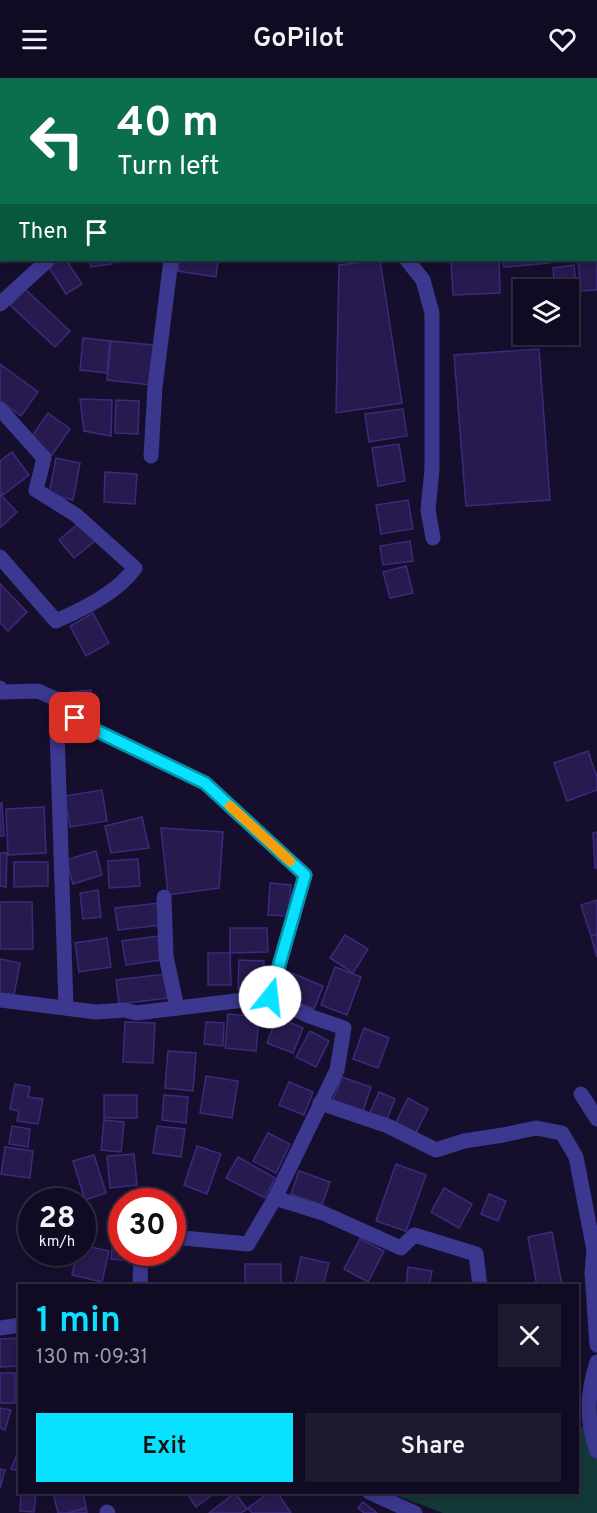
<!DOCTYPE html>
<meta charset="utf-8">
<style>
:root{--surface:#100b22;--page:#1e192f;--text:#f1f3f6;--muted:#9c9ba5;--line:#302b40;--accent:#08e1ff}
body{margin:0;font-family:Overpass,sans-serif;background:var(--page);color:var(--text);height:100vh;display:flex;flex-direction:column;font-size:22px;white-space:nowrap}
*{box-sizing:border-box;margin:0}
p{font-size:20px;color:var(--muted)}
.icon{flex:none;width:33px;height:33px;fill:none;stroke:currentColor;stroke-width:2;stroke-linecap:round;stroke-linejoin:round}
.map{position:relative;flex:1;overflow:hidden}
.drawer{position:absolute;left:18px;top:1206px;width:561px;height:210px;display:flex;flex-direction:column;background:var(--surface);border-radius:0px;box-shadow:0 3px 9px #0003,0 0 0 2px var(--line)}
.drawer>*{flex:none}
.guide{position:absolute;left:0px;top:0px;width:597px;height:183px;box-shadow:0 3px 9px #0003,0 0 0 2px var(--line);background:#0b6e4f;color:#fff;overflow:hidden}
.controls{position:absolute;left:513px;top:201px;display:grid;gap:12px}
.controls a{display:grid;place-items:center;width:66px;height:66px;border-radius:0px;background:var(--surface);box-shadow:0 3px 9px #0003,0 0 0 2px var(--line);font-size:30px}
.speed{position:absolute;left:18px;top:1110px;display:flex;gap:12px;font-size:30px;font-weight:700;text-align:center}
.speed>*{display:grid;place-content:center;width:78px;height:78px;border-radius:50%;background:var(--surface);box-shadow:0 3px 9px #0003,0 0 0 2px var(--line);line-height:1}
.speed small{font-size:15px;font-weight:400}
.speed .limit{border:9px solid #d22;background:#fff;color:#111}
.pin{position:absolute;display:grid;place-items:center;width:51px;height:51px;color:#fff;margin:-26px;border-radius:12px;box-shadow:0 3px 9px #0006}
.me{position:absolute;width:66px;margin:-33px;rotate:16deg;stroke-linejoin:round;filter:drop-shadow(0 0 4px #0008)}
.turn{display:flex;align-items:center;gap:21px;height:126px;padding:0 18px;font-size:27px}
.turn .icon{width:78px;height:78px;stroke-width:2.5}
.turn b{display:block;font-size:42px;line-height:51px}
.then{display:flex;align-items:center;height:57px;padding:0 18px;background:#0003;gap:12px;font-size:22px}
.round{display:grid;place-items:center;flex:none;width:63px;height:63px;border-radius:0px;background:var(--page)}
.head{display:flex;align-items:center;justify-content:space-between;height:102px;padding:0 18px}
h1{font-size:36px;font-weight:600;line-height:45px;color:var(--accent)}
.action{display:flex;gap:12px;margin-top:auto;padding:12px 18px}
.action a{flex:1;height:69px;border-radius:0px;background:var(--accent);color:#111;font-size:24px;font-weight:600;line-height:69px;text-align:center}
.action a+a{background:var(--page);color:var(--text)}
header{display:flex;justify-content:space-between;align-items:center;height:78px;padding:0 18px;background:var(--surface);font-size:27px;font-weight:600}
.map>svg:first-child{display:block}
.green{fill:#123837}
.building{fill:#261a4f;stroke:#3c2a7d;stroke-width:1.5}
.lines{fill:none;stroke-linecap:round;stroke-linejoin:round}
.street{stroke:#3c378f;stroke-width:15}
.route-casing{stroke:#0592a6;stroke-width:15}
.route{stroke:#08e1ff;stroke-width:10}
.slow{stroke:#f59e0b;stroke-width:10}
</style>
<header><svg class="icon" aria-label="menu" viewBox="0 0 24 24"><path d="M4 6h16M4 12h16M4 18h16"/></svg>GoPilot<svg class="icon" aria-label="heart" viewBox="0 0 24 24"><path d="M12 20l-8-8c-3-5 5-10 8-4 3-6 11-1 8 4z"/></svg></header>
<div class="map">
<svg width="597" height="1435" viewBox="0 0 597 1435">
<rect width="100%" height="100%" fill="#150f2d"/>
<!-- green -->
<polygon class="green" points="578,1349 597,1349 597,1435 443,1435 390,1415 578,1414"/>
<!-- building -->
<g class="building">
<polygon points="174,0 376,0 376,2 166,2"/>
<rect x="429" y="0" width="29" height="2"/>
<rect x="491" y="0" width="36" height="2"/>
<rect x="561" y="0" width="33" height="2"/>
<polygon points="2,145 2,182 5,182 3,184 0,180"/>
<polygon points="596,175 597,175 597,212 581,213 578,182 596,182"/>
<polygon points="57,182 66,182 82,206 66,216 48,188"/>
<polygon points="90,182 111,182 112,186 91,189"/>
<polygon points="179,182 218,182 216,199 178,193"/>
<polygon points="380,182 402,325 336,335 339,187"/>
<polygon points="451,182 499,182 500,215 453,217"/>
<polygon points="503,182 549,182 549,185 504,189"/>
<polygon points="574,187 578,224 568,225 568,212 555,212 553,190"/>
<polygon points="25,211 70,253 55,269 10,227"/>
<polygon points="83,260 110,263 107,295 80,292"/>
<polygon points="111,263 154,267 151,307 107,302"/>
<polygon points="539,271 550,422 466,428 454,277"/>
<polygon points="0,286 38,314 21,338 0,323"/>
<polygon points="80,321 112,322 111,358 84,353"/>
<polygon points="116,322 139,323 138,356 115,355"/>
<polygon points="403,331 407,358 369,364 365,336"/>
<polygon points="48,335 70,351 52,377 30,361"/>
<polygon points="399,366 405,403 378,408 372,370"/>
<polygon points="12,374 29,397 3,417 0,413 0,383"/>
<polygon points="56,380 80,385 73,422 49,416"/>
<polygon points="105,394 137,396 135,426 104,424"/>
<polygon points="0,416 17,434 0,450"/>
<polygon points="408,422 413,451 381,456 376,427"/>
<polygon points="80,444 95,463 74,480 59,462"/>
<polygon points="410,463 413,483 383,487 380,468"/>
<polygon points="406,488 413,515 390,520 383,494"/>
<polygon points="0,506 27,534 8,553 0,545"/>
<polygon points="93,535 109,565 86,578 70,548"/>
<polygon points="91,612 92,636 71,637 70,614"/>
<polygon points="588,673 597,699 597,712 567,723 554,685"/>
<polygon points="102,712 107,743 70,749 64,718"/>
<polygon points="0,725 2,725 4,758 0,758"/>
<polygon points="44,729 46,775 8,777 6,731"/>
<polygon points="142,739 149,770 111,775 105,748"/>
<polygon points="161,750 223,754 219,810 168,817"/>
<polygon points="597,754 597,790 595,790 593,755"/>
<polygon points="96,773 102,797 73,806 66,782"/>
<polygon points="0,775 7,775 6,809 0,808"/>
<polygon points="138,781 140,808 109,810 108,783"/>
<polygon points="14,784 48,784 48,808 14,809"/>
<polygon points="270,805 291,807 288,838 268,837"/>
<polygon points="98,812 101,839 83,841 80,815"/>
<polygon points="597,822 597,856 591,858 581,827"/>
<polygon points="0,824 32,824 33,871 0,871"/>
<polygon points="159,825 162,847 118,852 115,830"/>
<polygon points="230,850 267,850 268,874 230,875"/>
<polygon points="597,856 597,879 591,858"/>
<polygon points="345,857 368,871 353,895 330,880"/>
<polygon points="158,858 161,882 126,887 122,863"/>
<polygon points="107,860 111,889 79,894 75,865"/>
<polygon points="208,875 230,875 231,907 208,907"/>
<polygon points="0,881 20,885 14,917 0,915"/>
<polygon points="239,882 264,883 263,913 238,912"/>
<polygon points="335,889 361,899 347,937 321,927"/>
<polygon points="289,894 323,908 314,931 279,917"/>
<polygon points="165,896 168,920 119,926 116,902"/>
<polygon points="228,936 259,939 256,973 225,970"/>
<polygon points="277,939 303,950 293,975 267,965"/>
<polygon points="125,944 155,945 153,985 123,984"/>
<polygon points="206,944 224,945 223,968 204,966"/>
<polygon points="364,950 389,960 378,990 353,981"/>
<polygon points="310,953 329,963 316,989 296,979"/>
<polygon points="168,973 196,975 193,1013 165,1010"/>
<polygon points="206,998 238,1003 232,1040 200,1035"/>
<polygon points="342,999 371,1009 363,1033 333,1022"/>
<polygon points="289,1004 313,1014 304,1037 279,1027"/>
<polygon points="15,1006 30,1009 28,1019 43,1021 38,1046 17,1043 19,1033 10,1031"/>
<polygon points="379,1014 395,1021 386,1044 369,1037"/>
<rect x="104" y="1017" width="33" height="23"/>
<polygon points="164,1017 188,1019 186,1045 162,1042"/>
<polygon points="408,1020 428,1031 415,1057 395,1046"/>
<polygon points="104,1042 124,1044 121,1074 101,1072"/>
<polygon points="12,1048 30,1051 28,1069 9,1066"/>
<polygon points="157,1048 185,1051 181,1079 153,1075"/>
<polygon points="268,1055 290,1066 276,1095 253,1083"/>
<polygon points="197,1068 221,1076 207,1116 184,1107"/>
<polygon points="5,1069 33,1073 30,1100 1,1096"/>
<polygon points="134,1076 137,1107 110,1110 107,1078"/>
<polygon points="94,1077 106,1115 85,1122 73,1083"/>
<polygon points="238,1079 275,1100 265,1120 226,1100"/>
<polygon points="396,1086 426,1097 406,1153 376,1143"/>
<polygon points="299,1093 330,1104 322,1127 291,1116"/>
<polygon points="444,1110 472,1126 459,1150 431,1134"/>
<polygon points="489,1116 506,1123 498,1143 481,1136"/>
<polygon points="552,1154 562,1208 537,1208 528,1159"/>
<polygon points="113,1161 122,1162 122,1174 134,1174 133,1183 111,1181"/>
<polygon points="360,1161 384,1173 368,1204 344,1191"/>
<polygon points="82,1167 109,1173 102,1204 72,1197 77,1174 82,1174"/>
<polygon points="301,1179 329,1185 323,1208 295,1207"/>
<rect x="245" y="1186" width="36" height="22"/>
<polygon points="408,1189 432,1193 429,1208 406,1208"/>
<polygon points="20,1260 20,1288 0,1289 0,1261"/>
<rect x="0" y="1295" width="15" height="30"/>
<polygon points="0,1330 11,1332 5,1352 0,1350"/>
<polygon points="20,1368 20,1394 11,1391"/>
<polygon points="0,1391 5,1392 0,1410"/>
<polygon points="21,1414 36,1414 34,1434 20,1433"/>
<polygon points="53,1414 83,1414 86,1430 68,1435 58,1435"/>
<polygon points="186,1414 216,1414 196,1429"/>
<polygon points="270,1414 277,1414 291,1435 252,1435 248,1430"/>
<polygon points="235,1415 247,1431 241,1435 209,1435"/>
<polygon points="363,1424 377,1435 364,1435 358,1430"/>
<polygon points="86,1430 87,1435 68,1435"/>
</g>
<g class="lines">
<!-- street -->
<g class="street">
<polyline points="71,0 72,2"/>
<polyline points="419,0 419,2"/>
<polyline points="596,50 597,50"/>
<polyline points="0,124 2,123"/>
<polyline points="407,182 423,202 432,235 432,391 428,432 433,460"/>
<polyline points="0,226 48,182"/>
<path d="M0 331 44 380 36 412 76 437 135 490C117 515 83 531 56 543L0 479"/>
<polyline points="151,378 155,309 171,182"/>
<polyline points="0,610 2,614 38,613 56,621 66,929"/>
<polyline points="57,628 93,651 205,705 305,797 270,919"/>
<polyline points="164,819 166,878 177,930"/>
<polyline points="0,922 96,934 125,932 136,935 270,919 309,938 344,950 337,992 275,1120 323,1135 401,1170 414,1157 476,1176 480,1208"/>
<polyline points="581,1016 597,1041"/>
<polyline points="320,1025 388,1048 436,1072 464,1063 503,1057 536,1050 562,1055 576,1079 594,1172 597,1171"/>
<polyline points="172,1159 248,1166 275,1120"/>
<polyline points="594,1172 592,1195 597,1267"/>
<polyline points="140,1208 141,1174"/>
<polyline points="0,1250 20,1247"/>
<path d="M597 1284C587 1315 586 1342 597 1373"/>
<polyline points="369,1414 415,1435"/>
<polyline points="107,1434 108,1435"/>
</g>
</g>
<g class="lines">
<!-- route casing -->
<g class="route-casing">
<polyline id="route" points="75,640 93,651 205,705 305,797 270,919"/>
</g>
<!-- route -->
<use href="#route" class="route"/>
<!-- slow -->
<polyline class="slow" points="230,728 290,783"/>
</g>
</svg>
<div class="controls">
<a><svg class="icon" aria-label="layers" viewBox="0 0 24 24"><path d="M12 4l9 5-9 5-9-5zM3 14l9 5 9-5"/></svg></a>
</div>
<div class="speed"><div>28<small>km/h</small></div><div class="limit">30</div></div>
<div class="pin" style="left:75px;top:640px;background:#d93025"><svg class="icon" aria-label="arrive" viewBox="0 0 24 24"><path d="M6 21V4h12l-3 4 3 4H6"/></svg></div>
<svg class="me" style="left:270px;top:919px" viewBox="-20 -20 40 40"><circle r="19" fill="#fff"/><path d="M0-13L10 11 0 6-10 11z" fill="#08e1ff"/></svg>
<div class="guide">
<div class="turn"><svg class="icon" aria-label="left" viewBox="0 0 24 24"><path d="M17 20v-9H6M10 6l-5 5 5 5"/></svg><div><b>40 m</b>Turn left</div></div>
<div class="then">Then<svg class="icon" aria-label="arrive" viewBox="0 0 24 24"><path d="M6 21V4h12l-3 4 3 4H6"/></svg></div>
</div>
<section class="drawer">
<div class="head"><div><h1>1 min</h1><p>130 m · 09:31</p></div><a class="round"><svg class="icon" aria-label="close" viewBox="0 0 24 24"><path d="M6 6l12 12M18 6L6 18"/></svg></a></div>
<div class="action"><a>Exit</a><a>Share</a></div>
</section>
</div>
